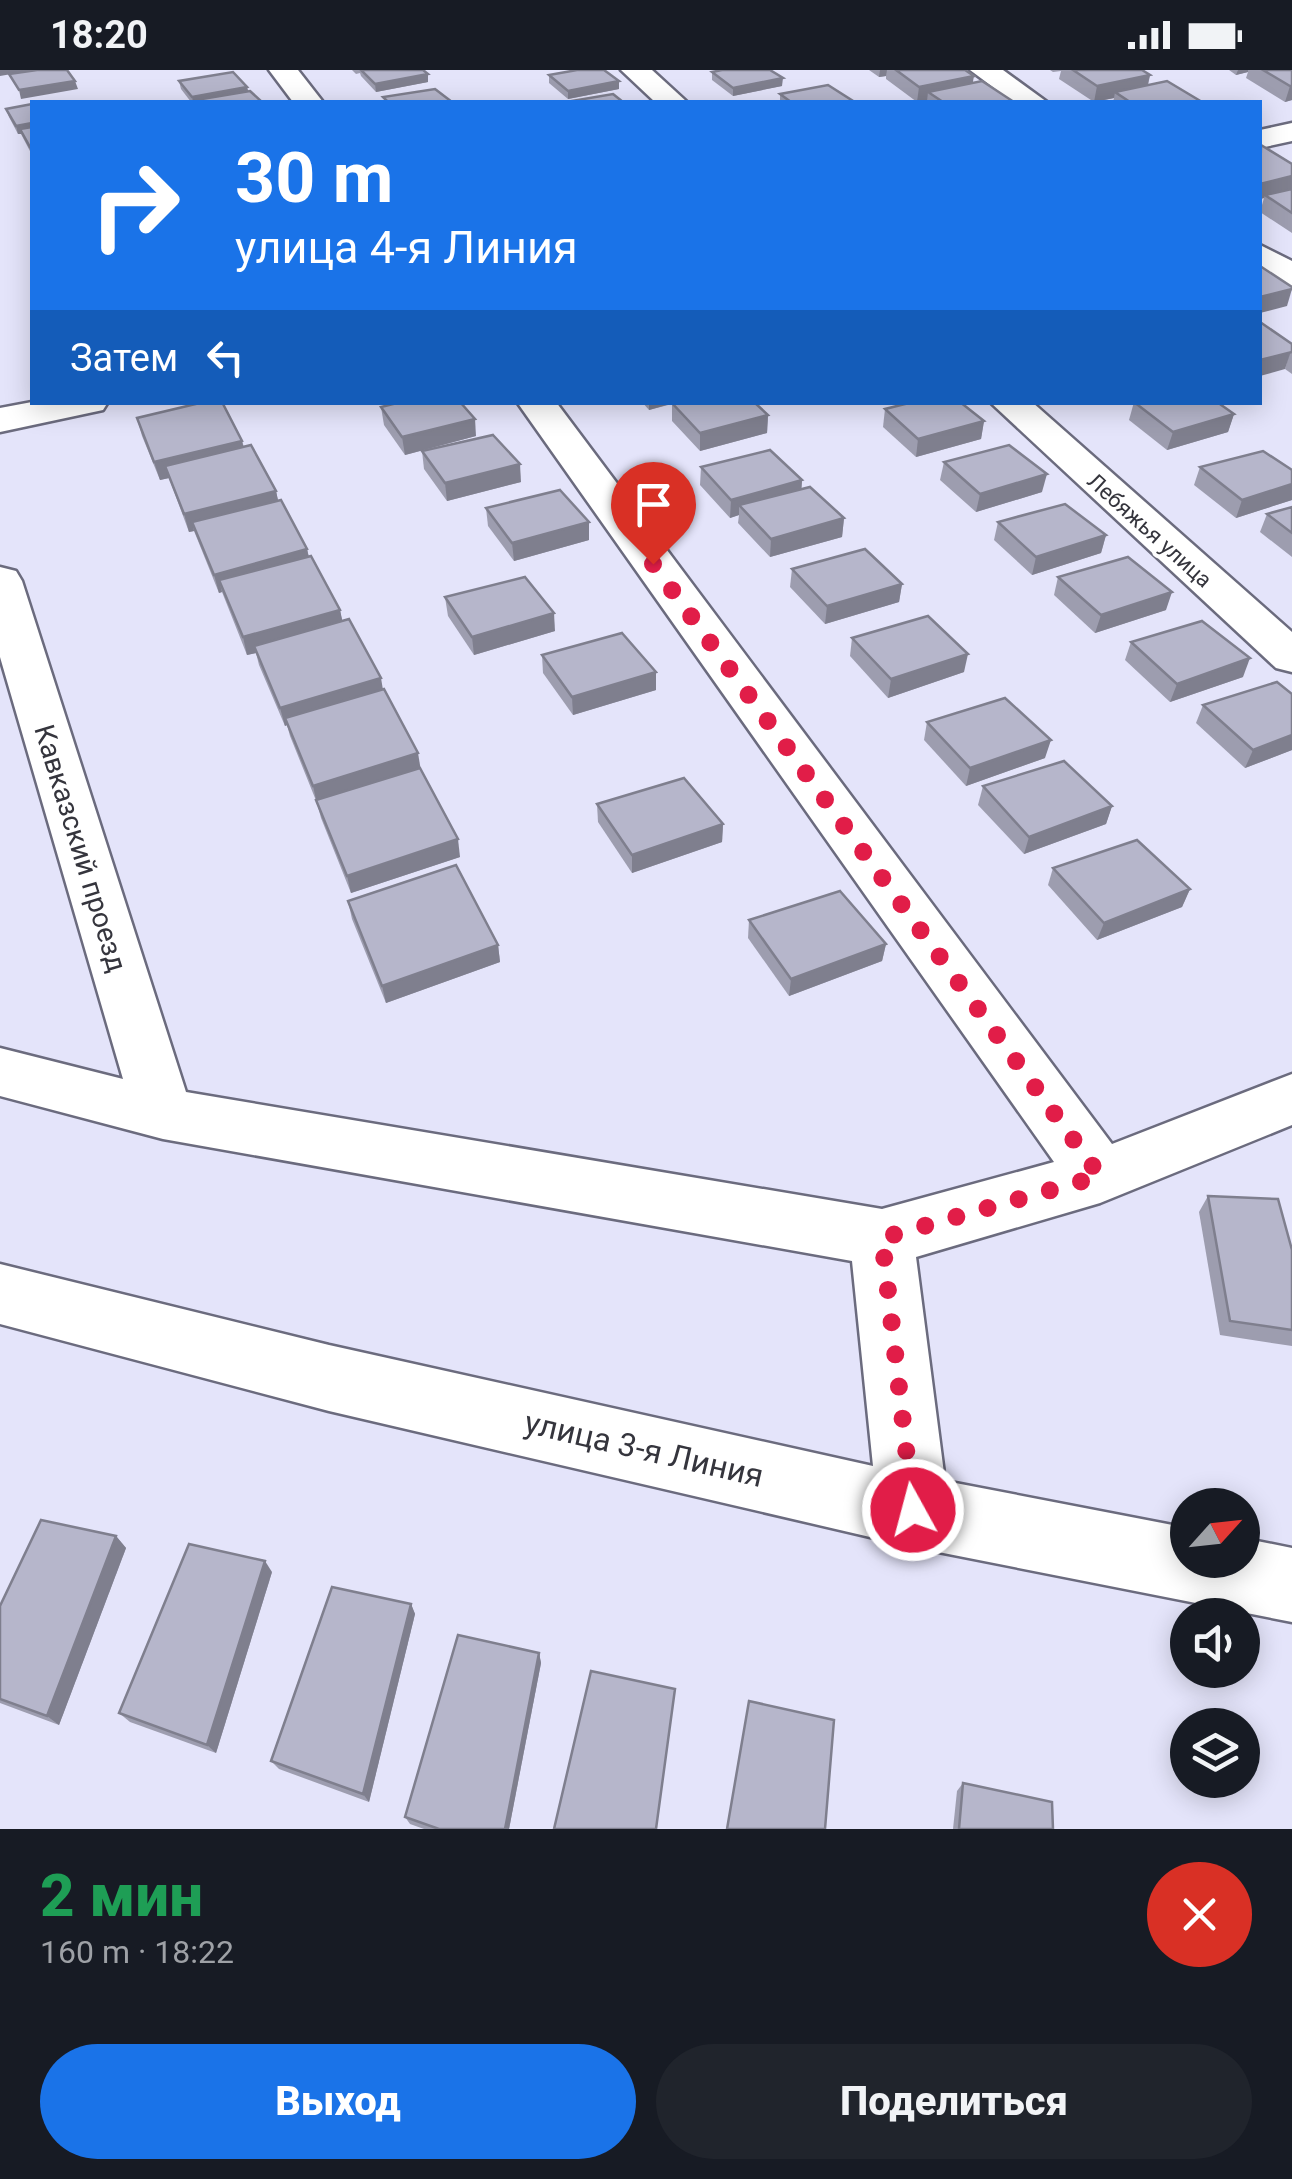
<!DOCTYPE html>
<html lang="ru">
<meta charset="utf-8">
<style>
:root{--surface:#171b24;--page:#20242c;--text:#f1f3f6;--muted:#9ea1a6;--accent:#1a73e8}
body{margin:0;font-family:Roboto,sans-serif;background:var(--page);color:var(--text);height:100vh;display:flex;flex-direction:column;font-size:38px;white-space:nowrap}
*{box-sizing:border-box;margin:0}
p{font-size:32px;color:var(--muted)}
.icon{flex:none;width:55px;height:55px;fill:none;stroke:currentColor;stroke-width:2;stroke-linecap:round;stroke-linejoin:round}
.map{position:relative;height:1759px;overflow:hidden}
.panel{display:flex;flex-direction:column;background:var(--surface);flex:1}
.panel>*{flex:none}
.hud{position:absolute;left:30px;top:30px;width:1232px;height:305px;border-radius:0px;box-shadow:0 5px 25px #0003;background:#1a73e8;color:#fff;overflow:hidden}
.needle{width:65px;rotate:63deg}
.tools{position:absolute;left:1170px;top:1418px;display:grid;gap:20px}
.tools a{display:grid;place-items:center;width:90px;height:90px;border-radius:50%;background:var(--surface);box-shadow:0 5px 25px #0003;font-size:50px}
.pin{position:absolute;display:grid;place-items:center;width:85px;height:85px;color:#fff;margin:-102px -42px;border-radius:50% 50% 50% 0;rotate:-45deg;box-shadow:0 0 10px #0007}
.pin .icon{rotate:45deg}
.me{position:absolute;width:110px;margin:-55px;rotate:353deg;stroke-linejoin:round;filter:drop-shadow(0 0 8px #0008)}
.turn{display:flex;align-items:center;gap:35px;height:210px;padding:0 40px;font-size:45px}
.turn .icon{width:130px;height:130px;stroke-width:2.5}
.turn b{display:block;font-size:70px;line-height:85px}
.then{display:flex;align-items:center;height:95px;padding:0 40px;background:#0003;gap:20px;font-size:38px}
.round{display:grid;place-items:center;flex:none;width:105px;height:105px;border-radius:52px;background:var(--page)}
.summary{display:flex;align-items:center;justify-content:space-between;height:170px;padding:0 40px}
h1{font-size:60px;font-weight:800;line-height:75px;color:#1e9e55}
.action{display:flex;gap:20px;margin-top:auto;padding:20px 40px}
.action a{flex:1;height:115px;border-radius:60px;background:var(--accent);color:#fff;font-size:40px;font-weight:800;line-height:115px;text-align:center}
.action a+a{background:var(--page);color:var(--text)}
.status{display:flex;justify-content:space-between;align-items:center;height:70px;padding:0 50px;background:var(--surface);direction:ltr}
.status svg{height:28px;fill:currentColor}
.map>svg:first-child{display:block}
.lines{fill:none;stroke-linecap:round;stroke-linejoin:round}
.minor-casing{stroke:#6b6b7e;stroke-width:5}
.minor{fill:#fff;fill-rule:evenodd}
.wall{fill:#9d9daf}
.shaded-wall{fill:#7f7f8e}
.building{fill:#b6b6cb;stroke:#7f7f8e;stroke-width:2.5}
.route{stroke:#e11d48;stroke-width:18;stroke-dasharray:0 32.4}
.labels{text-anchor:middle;stroke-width:8;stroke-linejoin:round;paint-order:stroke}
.far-street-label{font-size:22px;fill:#35353d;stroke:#fff}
.street-label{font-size:28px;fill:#35353d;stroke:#fff}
.near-street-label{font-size:32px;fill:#35353d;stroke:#fff}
</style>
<div class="status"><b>18:20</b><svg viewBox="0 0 49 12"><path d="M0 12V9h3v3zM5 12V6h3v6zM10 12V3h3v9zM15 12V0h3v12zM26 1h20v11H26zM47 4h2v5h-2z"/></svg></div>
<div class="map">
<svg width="1292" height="1759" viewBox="0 0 1292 1759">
<rect width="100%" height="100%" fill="#e4e4fa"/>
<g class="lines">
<!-- minor casing -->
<g class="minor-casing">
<g id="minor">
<polygon points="269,0 298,0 323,32 293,32"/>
<polygon points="621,0 652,0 687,32 655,32"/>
<polygon points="970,0 1003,0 1047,32 1013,32"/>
<polygon points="1292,53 1292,71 1260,78 1260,60"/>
<polygon points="1260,175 1292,191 1292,217 1280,214 1260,201"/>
<polygon points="32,332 108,332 103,340 0,362 0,338"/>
<polygon points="517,332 556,332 1112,1074 1292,1004 1292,1055 1100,1133 916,1187 945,1411 1188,1458 1188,1490 1242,1490 1242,1468 1292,1478 1292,1552 913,1477 329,1341 0,1254 0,1194 329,1275 873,1396 852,1191 163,1069 0,1026 0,978 123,1009 0,587 0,497 16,501 22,511 186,1022 882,1139 1054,1092"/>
<polygon points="990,332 1032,332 1292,562 1292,602 1276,598"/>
</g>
</g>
<!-- minor -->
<use href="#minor" class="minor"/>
</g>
<!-- wall -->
<g class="wall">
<polygon points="352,0 423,0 428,12 376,22 361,6 360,3 356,4"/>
<polygon points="869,0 965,0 973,13 1014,32 927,32 927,31 917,32 886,9 886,6 879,7"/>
<polygon points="1050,0 1142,0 1150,5 1148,16 1202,32 1113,32 1114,28 1094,32 1059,9 1061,1 1053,2"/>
<polygon points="1229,0 1292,0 1292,30 1285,32 1246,8 1248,2 1236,5"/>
<polygon points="712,2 782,16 733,26 712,10"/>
<polygon points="549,5 619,11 619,19 568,29 549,13"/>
<polygon points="179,11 247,17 248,21 262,32 191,32 181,19"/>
<polygon points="780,24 853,31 853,32 780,32"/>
<polygon points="32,34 32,85 21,64 18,64 9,47 6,39"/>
<polygon points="1260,76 1292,94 1292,163 1260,142 1264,128 1260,129"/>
<polygon points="1292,274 1292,304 1285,299"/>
<polygon points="642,332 754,332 768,345 767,363 700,381 672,351 672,334 649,340"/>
<polygon points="1134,332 1234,344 1228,362 1167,380 1129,350"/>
<polygon points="381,337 476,366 405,385 384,355"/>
<polygon points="885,339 984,351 981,369 916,387 883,357"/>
<polygon points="137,348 242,371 244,377 276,421 278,431 307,479 309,487 340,540 342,551 383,619 460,787 351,823 321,748 317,733 290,666 287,655 285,656 259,595 256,583 247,585 222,522 219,523 194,461 189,462 169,408 160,410 142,366"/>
<polygon points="422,381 521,412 447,431 424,399"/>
<polygon points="944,392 1042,422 976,442 940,410"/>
<polygon points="701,397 802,410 801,419 844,448 842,467 770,487 738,453 739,445 730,448 700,415"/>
<polygon points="1200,397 1292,400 1292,430 1236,448 1194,415"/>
<polygon points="1292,437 1292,487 1260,462 1267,444"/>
<polygon points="486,438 589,470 514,491 488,456"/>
<polygon points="998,452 1106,465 1101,483 1032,505 994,470"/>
<polygon points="792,499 902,514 899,532 825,554 790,517"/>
<polygon points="1058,507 1166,540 1095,563 1054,525"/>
<polygon points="445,527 555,561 474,585 448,546"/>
<polygon points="852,568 964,602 888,628 850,586"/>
<polygon points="1131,572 1243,607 1170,632 1125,590"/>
<polygon points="542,585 656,620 573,645 543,603"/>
<polygon points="1292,624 1292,680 1245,698 1196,653 1203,635"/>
<polygon points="927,652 1045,688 966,716 924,670"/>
<polygon points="983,716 1112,736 1106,754 1024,784 978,735"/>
<polygon points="597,734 723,754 722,772 632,803 598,752"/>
<polygon points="1053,798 1190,819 1182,837 1097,870 1048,815"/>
<polygon points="348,831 498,875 500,892 386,933 352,849"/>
<polygon points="749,850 886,874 882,891 789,926 748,868"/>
<polygon points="1208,1126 1292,1180 1292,1276 1220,1265 1199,1142"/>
<polygon points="116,1466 126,1478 59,1655 0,1633 0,1536"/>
<polygon points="272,1502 216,1683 130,1652 119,1643"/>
<polygon points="411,1534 415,1544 369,1732 279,1699 271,1691"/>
<polygon points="539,1583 541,1593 509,1759 424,1759 410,1754 405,1747"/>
<polygon points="963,1713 1053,1759 953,1759 957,1721"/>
</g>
<!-- shaded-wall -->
<g class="shaded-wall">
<polygon points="0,0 35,0 0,6"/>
<polygon points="880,0 887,0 886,6 879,7"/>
<polygon points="1238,0 1248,0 1248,2 1236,5"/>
<polygon points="428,4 428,12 376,22 375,14"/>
<polygon points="1150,5 1146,21 1115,22 1114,28 1094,32 1097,16"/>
<polygon points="974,6 971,22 928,22 927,31 917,32 919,17"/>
<polygon points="783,8 782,16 733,26 733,18"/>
<polygon points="75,11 78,19 21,29 19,20"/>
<polygon points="619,11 619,19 568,29 568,21"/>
<polygon points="1290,16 1292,16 1292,30 1285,32"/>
<polygon points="247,17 249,25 196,30 197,32 193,32 192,27"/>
<polygon points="32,53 32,62 20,59 21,64 18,64 16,56"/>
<polygon points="1292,106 1292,121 1265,125 1264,128 1260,129 1260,114"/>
<polygon points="1292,219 1287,236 1260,243 1260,227"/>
<polygon points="1291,281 1285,299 1260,306 1260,290"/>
<polygon points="649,332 677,332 649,340"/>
<polygon points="1234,344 1228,362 1167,380 1173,362"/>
<polygon points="768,345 767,363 700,381 700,363"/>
<polygon points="475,349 476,366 405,385 402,367"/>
<polygon points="984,351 981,369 916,387 918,369"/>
<polygon points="242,371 246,389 165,396 169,408 160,410 154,392"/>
<polygon points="520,394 521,412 447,431 445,413"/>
<polygon points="1047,404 1042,422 976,442 980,424"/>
<polygon points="802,410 801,428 739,435 739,445 730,448 731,430"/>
<polygon points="1292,414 1292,430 1236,448 1242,430"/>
<polygon points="276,421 280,439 192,452 194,461 189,462 184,444"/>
<polygon points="844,448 842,467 770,487 771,469"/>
<polygon points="589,452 589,470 514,491 512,473"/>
<polygon points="1106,465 1101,483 1032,505 1036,487"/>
<polygon points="307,479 311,498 219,510 222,522 219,523 214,505"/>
<polygon points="902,514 899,532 825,554 827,536"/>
<polygon points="1172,522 1166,540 1095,563 1101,545"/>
<polygon points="340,540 344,558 254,576 256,583 247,585 243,567"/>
<polygon points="554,543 555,561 474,585 472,567"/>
<polygon points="968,584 964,602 888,628 891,609"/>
<polygon points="1250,588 1243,607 1170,632 1177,614"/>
<polygon points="656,602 656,620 573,645 572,627"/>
<polygon points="381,608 384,626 285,648 287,655 285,656 280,638"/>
<polygon points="1292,665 1292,680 1245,698 1253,680"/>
<polygon points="1051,670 1045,688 966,716 970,698"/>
<polygon points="418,683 421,701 317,734 313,716"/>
<polygon points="1112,736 1106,754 1024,784 1029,767"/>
<polygon points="723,754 722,772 632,803 632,785"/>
<polygon points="458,769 460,787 351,823 347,806"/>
<polygon points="1190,819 1182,837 1097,870 1104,853"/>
<polygon points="886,874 882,891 789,926 791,909"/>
<polygon points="498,875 500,892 386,933 382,916"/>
<polygon points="116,1466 126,1478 59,1655 47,1646"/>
<polygon points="265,1491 272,1502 216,1683 207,1675"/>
<polygon points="411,1534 415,1544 369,1732 363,1724"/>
<polygon points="539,1583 541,1593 509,1759 505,1759"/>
</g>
<!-- building -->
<g class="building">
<polygon points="37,0 67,0 75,11 19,20 9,4"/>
<polygon points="361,0 423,0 428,4 375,14"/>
<polygon points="577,0 604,0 619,11 568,21 549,5"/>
<polygon points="722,0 770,0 783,8 733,18 712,2"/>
<polygon points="896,0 965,0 974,6 919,17"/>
<polygon points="1073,0 1142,0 1150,5 1097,16"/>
<polygon points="1263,0 1292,0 1292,16 1290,16"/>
<polygon points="233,2 247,17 192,27 179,11"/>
<polygon points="982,11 1014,32 943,32 928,22"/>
<polygon points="1167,11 1202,32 1130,32 1115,22"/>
<polygon points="828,15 853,31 844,32 791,32 780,24"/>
<polygon points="435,19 452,32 388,32 383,27"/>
<polygon points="250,21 262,32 198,32 196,30"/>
<polygon points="613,24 623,32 566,32"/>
<polygon points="32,34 32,53 16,56 6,39"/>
<polygon points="32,57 32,76 30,77 20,59"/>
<polygon points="1261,75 1292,94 1292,106 1260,114"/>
<polygon points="1292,119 1292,143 1265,125"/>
<polygon points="1260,196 1292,217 1292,219 1260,227"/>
<polygon points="1260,252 1292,274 1292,282 1260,290"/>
<polygon points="204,332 222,332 242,371 154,392 137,348"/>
<polygon points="401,332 460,332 475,349 402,367 381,337"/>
<polygon points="676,332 754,332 768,345 700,363 672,333"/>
<polygon points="913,332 960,332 984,351 918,369 885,339"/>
<polygon points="1134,332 1217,332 1234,344 1173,362"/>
<polygon points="493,365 520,394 445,413 422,381"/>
<polygon points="251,375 276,421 184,444 165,396"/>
<polygon points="1009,375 1047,404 980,424 944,392"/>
<polygon points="770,380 802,410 731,430 701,397"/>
<polygon points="1263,381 1292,400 1292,414 1242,430 1200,397"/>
<polygon points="810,417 844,448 771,469 739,435"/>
<polygon points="560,420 589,452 512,473 486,438"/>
<polygon points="281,430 307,479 214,505 192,452"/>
<polygon points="1065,434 1106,465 1036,487 998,452"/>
<polygon points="1292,437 1292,463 1267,444"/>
<polygon points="865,479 902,514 827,536 792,499"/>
<polygon points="311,486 340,540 243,567 219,510"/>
<polygon points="1128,487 1172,522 1101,545 1058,507"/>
<polygon points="525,507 554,543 472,567 445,527"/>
<polygon points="928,546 968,584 891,609 852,568"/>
<polygon points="349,549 381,608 280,638 254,576"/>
<polygon points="1202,551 1250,588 1177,614 1131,572"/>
<polygon points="622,563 656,602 572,627 542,585"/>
<polygon points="1277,612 1292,624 1292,665 1253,680 1203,635"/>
<polygon points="384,619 418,683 313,716 285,648"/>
<polygon points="1005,628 1051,670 970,698 927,652"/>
<polygon points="1064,691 1112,736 1029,767 983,716"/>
<polygon points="420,698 458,769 347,806 316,730"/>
<polygon points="684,708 723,754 632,785 597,734"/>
<polygon points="1137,770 1190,819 1104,853 1053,798"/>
<polygon points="456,795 498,875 382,916 348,831"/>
<polygon points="840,821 886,874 791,909 749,850"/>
<polygon points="1208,1126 1278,1129 1292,1180 1292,1260 1230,1251"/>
<polygon points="41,1450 116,1466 47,1646 0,1629 0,1536"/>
<polygon points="189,1474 265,1491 207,1675 119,1643"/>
<polygon points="332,1517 411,1534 363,1724 271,1691"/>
<polygon points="458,1565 539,1583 505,1759 439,1759 405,1747"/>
<polygon points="591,1601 675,1619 656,1759 554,1759"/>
<polygon points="749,1631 834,1650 825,1759 727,1759"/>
<polygon points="963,1713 1052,1732 1053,1759 959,1759"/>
</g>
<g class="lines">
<!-- route -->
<polyline class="route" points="653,494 1100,1106 882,1168 913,1440"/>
</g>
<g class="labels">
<!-- far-street labels -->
<g class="far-street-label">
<text transform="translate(1150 460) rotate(42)" y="8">Лебяжья улица</text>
</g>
<!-- street labels -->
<g class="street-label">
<text transform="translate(81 778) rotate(73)" y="10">Кавказский проезд</text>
</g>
<!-- near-street labels -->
<g class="near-street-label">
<text transform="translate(644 1379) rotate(13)" y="11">улица 3-я Линия</text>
</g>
</g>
</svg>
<div class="tools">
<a><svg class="needle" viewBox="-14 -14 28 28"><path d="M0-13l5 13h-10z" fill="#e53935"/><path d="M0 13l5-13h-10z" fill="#9ea1a6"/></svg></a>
<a><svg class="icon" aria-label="sound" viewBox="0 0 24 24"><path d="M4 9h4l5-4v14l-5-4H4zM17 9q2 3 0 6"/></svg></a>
<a><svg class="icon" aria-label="layers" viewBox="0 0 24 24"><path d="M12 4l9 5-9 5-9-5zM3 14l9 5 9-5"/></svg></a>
</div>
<div class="pin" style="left:653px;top:494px;background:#d93025"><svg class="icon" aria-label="arrive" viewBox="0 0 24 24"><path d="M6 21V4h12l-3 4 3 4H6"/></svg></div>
<svg class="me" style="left:913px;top:1440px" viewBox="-20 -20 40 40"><circle r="17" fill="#e11d48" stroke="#fff" stroke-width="3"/><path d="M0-11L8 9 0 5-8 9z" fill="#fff"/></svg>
<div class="hud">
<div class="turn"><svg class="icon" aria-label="right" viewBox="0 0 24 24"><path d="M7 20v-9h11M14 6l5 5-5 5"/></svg><div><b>30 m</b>улица 4-я Линия</div></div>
<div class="then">Затем<svg class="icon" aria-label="left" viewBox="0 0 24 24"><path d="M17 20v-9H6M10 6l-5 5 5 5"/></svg></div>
</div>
</div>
<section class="panel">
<div class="summary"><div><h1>2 мин</h1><p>160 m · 18:22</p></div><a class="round" style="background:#d93025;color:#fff"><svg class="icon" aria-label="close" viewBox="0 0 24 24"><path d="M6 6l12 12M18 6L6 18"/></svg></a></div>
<div class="action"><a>Выход</a><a>Поделиться</a></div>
</section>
